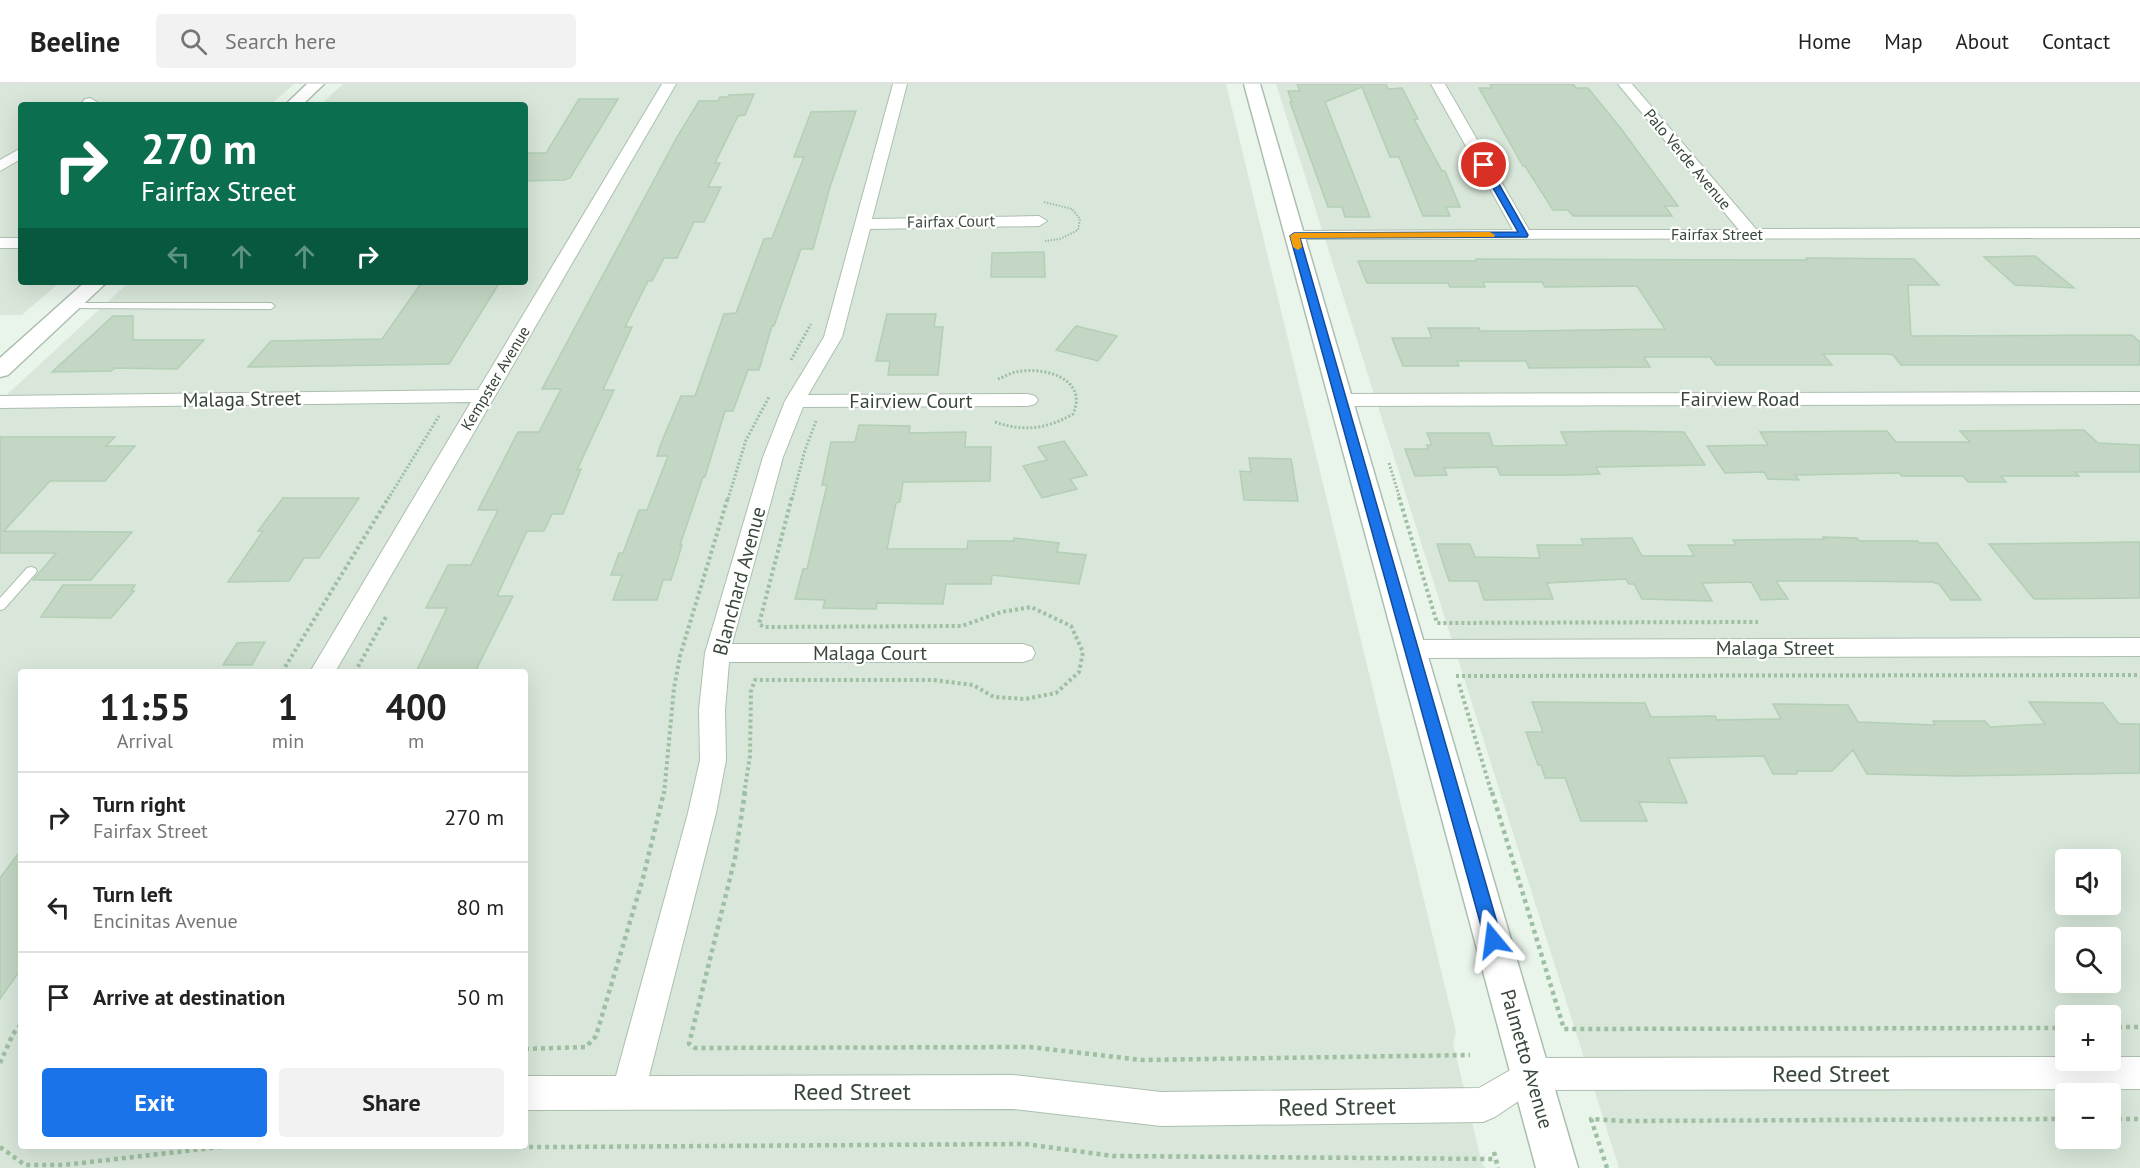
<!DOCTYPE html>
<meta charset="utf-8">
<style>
:root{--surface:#fff;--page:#f2f2f2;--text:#222;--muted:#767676;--line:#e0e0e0;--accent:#1a73e8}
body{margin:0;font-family:"PT Sans",sans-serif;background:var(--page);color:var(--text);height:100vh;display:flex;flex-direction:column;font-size:22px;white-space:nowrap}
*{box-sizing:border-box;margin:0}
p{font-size:20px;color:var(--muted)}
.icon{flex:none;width:33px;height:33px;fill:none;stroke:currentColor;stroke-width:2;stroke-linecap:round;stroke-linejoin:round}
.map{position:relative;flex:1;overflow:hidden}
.details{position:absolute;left:18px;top:585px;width:510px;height:480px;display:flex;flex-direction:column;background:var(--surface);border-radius:6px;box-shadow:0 6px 24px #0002}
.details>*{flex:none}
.banner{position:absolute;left:18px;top:18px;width:510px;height:183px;border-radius:6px;box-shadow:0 6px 24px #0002;background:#0b6e4f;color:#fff;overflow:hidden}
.tools{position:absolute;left:2055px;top:765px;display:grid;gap:12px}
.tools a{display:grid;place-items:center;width:66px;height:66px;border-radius:6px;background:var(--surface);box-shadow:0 6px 24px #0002;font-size:30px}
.pin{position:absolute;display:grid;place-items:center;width:51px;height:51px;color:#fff;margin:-26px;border:3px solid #fff;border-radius:50%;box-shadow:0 2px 6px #0007}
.me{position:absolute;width:66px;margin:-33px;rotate:344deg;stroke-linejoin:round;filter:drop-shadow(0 0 4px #0008)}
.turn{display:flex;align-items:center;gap:21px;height:126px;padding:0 24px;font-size:27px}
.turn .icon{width:78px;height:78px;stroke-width:2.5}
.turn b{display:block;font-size:42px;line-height:51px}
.lanes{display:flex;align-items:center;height:57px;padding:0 24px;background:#0003;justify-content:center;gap:30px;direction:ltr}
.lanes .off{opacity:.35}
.eta{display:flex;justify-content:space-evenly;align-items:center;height:102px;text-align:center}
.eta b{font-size:36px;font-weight:700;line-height:42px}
.cta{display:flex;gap:12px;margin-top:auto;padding:12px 24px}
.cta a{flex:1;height:69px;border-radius:6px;background:var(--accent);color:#fff;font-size:24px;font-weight:700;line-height:69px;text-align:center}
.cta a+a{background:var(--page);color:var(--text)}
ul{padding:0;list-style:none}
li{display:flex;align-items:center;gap:18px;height:90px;padding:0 24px;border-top:2px solid var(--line)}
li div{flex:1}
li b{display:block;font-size:22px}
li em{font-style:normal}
header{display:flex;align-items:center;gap:36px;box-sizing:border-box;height:84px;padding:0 30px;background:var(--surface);border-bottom:2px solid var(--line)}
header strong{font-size:28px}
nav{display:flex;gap:33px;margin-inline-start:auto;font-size:21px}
.search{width:420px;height:54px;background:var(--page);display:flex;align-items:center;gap:15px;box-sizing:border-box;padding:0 21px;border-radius:6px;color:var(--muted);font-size:22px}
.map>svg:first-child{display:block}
.residential{fill:#d8e7da;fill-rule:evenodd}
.building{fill:#c3d7c4;stroke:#b3cfb5;stroke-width:1.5}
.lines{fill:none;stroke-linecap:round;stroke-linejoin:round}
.service-casing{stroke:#acbfaf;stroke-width:2}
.minor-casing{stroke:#acbfaf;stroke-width:2}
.tertiary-casing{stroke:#acbfaf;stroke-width:3}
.path-far3{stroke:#9fbfa2;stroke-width:2;stroke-dasharray:1.5 1.5;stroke-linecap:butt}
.path-far2{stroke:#9fbfa2;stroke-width:3;stroke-dasharray:2 2;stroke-linecap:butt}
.path-far1{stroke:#9fbfa2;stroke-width:4;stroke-dasharray:3 3;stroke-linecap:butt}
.path{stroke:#9fbfa2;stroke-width:4.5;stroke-dasharray:4 4;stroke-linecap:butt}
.service{fill:#fff;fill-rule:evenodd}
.minor{fill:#fff;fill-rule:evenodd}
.tertiary{fill:#fff;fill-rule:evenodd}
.route{fill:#1a73e8;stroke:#114b97;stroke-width:1.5}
.slow{fill:#f59e0b}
.labels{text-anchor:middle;stroke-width:4.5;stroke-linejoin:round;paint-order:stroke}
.far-street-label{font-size:16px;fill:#384739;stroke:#fff}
.street-label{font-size:20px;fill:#384739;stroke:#fff}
.near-street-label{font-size:24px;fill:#384739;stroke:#fff}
</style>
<header>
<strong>Beeline</strong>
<div class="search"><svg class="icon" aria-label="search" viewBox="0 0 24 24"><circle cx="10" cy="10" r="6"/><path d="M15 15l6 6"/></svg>Search here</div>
<nav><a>Home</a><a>Map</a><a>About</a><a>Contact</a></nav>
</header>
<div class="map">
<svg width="2140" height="1084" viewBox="0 0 2140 1084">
<rect width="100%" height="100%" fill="#e9f4eb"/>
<!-- residential -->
<g class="residential">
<polygon points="0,0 294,0 270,21 21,21 21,198 60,198 22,231 0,231"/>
<path d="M343 0H1226L1456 948 1453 959 1482 1080 1486 1084H0V317L129 198H525V21H320ZM21 588H525V1062H21Z"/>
<path d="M1276 0H2140V1084H1619ZM2066 776H2110V820H2066ZM2066 854H2110V898H2066ZM2066 932H2110V976H2066ZM2066 1010H2110V1054H2066Z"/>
</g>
<!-- building -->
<g class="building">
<polygon points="1297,0 1386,0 1388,5 1402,4 1418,35 1414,35 1442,87 1445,87 1460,123 1446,123 1450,132 1423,132 1399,73 1390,73 1362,3 1325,18 1370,133 1345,133 1342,123 1328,123 1290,18 1292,18 1288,7 1300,7"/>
<polygon points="1490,0 1573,0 1576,4 1588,4 1622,46 1678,122 1665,122 1672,132 1573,132 1568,126 1553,126 1525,82 1523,82 1479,4 1492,4"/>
<polygon points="754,10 745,31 738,32 715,79 720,79 708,103 721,103 704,138 694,138 677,174 664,174 652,197 648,197 625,243 632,243 603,306 614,306 577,386 581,385 563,430 552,430 544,447 527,447 497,512 513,512 475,588 416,588 447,524 426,524 448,481 471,481 498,426 478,426 518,348 539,348 561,305 542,305 677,53 699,17 718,17 720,13 728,13 729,11"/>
<polygon points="579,15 618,15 570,94 564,96 525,97 525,69 546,69"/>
<polygon points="856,27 830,103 813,165 801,165 774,242 772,242 759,286 748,286 733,327 725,327 705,393 703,393 680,461 682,461 671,496 663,496 657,516 613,516 622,491 611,491 619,469 623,469 639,426 647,426 668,372 657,372 662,357 681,312 695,312 724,230 736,229 764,155 772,154 804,73 794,73 811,28"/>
<polygon points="1044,168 1045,193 991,193 992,169"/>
<polygon points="2035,172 2074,204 2015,201 1984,173"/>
<polygon points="1806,174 1914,175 1939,201 1908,201 1911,252 2132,251 2140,258 2140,281 1901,281 1893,271 1887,270 1823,270 1832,281 1716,281 1710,273 1644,273 1650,283 1529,284 1526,277 1457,277 1459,282 1403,282 1392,254 1432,254 1428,244 1479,244 1480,247 1517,247 1665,245 1637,202 1545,203 1542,198 1483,198 1485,203 1450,203 1448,199 1367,199 1358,177 1476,177 1476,175 1807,176"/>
<polygon points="422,198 500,198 449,280 248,283 271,257 382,255"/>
<polygon points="887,230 936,230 934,243 943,243 938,291 888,291 890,277 876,277"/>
<polygon points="113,232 133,232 133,256 204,256 177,285 115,284 111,287 52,288"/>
<polygon points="1076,242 1117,252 1098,277 1056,266"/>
<polygon points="859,341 910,342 909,349 966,348 965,363 991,363 990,397 903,398 900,418 896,419 887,465 967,465 968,457 1014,457 1014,454 1059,459 1057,468 1086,471 1079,500 992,491 991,500 946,500 943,520 877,519 876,525 823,524 825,516 795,515 803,485 807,485 827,401 822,401 831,358 855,358"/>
<polygon points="2084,346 2098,359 2140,361 2140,388 2075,388 2079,392 2001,392 2006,398 1968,398 1963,392 1902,392 1899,389 1795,391 1799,396 1768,395 1764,388 1725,389 1707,362 1768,361 1760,348 1887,347 1896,358 1970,358 1960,347"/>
<polygon points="1622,347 1684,348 1705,381 1596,383 1600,390 1571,391 1500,391 1497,383 1444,384 1447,391 1415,392 1405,365 1428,365 1427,361 1432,361 1427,349 1489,349 1493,362 1567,361 1561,348"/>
<polygon points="0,353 115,353 106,362 135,362 105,397 50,397 4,447 132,448 91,496 33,496 56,469 0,469"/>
<polygon points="1064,357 1087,391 1070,395 1077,405 1042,414 1023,382 1047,376 1038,363"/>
<polygon points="1249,374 1291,375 1298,417 1244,416 1240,387 1251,388"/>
<polygon points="283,414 359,414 319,474 304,474 289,497 228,498 263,447 258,447"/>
<polygon points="1823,453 1857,454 1859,457 1918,457 1919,459 1937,459 1981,516 1951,516 1939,500 1932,498 1852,497 1776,497 1788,515 1761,516 1751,498 1702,499 1712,517 1642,515 1634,500 1629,500 1626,495 1547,499 1553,515 1484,516 1478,497 1449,497 1437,460 1470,460 1475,473 1540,474 1537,461 1584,461 1581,455 1632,454 1642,472 1694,472 1688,461 1736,461 1733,456 1824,455"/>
<polygon points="2140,458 2140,514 2034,515 1989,460"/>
<polygon points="63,501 135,501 131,507 134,507 111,534 41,533"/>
<polygon points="265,558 252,581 223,581 237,559"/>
<polygon points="1532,618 1645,619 1651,633 1715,632 1717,636 1781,635 1773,620 1848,621 1858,638 1935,641 1933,637 1985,637 1990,643 2045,640 2029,618 2103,619 2119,640 2140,640 2140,689 1957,692 1867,690 1853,666 1832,687 1797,687 1797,690 1773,690 1764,672 1668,674 1687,719 1639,718 1647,737 1581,737 1565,694 1545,694 1541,681 1538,681 1526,648 1543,648"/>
<polygon points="21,766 21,885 0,915 0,794"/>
</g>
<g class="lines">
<!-- service casing -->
<g class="service-casing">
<g id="service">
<polygon points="70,219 271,219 275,222 271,225 67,224 67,220"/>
<polygon points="31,483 35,484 37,487 35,490 4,525 0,526 0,514 27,484"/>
</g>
</g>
<!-- minor casing -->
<g class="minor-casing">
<g id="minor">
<polygon points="662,0 676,0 335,588 310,588 471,318 0,324 0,312 478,306"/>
<polygon points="893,0 907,0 872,135 1039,132 1047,137 1039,142 870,145 842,253 808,311 1028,310 1035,312 1038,316 1035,320 1028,322 803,323 783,373 732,560 1023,560 1032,563 1035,569 1032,575 1023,578 729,578 725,626 726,676 716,729 649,992 1013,991 1161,1008 1479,1004 1531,974 2066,973 2066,976 2110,976 2110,973 2140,973 2140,1005 1535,1006 1495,1033 1483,1038 1161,1042 1013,1025 525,1026 525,992 616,992 688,729 700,676 699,626 705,569 763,373 785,317 824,253"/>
<polygon points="1431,0 1445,0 1529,146 1739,146 1618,0 1632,0 1756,145 2140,144 2140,154 1288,155 1286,152 1294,147 1513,146"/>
<polygon points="90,14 97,18 95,21 80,21 85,15"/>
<polygon points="21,64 21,75 0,87 0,76"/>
<rect x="0" y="154" width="21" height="10"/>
<polygon points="2140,308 2140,320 1340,322 1333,320 1330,316 1333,312 1340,310"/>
<polygon points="2140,554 2140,572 1411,574 1402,571 1399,565 1402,559 1411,556"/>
</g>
</g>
<!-- tertiary casing -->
<g class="tertiary-casing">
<g id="tertiary">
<polygon points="307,0 324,0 302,21 285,21"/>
<polygon points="1244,0 1260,0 1578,1084 1536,1084"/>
<polygon points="85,198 107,198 8,291 0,293 0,274"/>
</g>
</g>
<!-- path-far3 -->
<polyline class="path-far3" points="1044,118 1072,125 1080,135 1078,146 1060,155 1045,157"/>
<!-- path-far2 -->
<g class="path-far2">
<polyline points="791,276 811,240"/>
<path d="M995 338C1024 348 1047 345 1073 330 1089 294 1043 282 1016 288 1010 289 1004 293 998 295"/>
<polyline points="1389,379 1400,415"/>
<polyline points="388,415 439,332"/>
<polyline points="728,415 746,356 769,313"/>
<polyline points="792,415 805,366 816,337"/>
</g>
<!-- path-far1 -->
<g class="path-far1">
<polyline points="1399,413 1437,539 1758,538"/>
<polyline points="282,588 389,413"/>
<polyline points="355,588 387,531"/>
<polyline points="1456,592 2140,591"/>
<polyline points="1459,600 1492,710"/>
<polyline points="664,710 674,604 680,572 728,413"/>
<polyline points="744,710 750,672 751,607 755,596 933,596 973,601 994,613 1025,615 1056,609 1079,588 1083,568 1071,542 1031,523 1001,528 962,542 764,543 759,540 792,413"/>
</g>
<!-- path -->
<g class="path">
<polyline points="745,708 735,774 689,960 695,964 1030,963 1142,976 1470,971"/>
<polyline points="1492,708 1564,945 2066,944"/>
<polyline points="2110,943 2140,943"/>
<polyline points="525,965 586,963 596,952 643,794 664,708"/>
<polyline points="0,979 13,950 21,940"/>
<polyline points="2110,1035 2140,1035"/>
<polyline points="0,1063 25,1081 64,1081 229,1062 556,1063 1025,1060 1113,1072 1496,1075"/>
<polyline points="1494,1068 1498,1084"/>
<polyline points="1607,1084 1591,1035 1625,1037 2066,1035"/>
</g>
<!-- service -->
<use href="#service" class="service"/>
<!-- minor -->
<use href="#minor" class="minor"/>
<!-- tertiary -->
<use href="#tertiary" class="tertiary"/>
</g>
<!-- route -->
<polygon class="route" points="1481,79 1488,81 1528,151 1527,153 1300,154 1502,856 1499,861 1493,864 1487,861 1485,856 1290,152 1294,149 1518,148 1480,81"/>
<!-- slow -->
<polygon class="slow" points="1490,148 1495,151 1494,153 1300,154 1302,163 1298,166 1293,163 1290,152 1294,149"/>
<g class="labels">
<!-- far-street labels -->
<g class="far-street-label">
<text transform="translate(1688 75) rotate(50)" y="6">Palo Verde Avenue</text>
<text transform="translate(951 137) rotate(-1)" y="6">Fairfax Court</text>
<text x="1717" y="156">Fairfax Street</text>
<text transform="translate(495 294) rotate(-59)" y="6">Kempster Avenue</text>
</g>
<!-- street labels -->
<g class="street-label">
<text transform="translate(242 315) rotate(-1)" y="7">Malaga Street</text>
<text x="1740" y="322">Fairview Road</text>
<text x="911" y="324">Fairview Court</text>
<text transform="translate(739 497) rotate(-75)" y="7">Blanchard Avenue</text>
<text x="1775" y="571">Malaga Street</text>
<text x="870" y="576">Malaga Court</text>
<text transform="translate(1527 975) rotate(74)" y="7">Palmetto Avenue</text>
</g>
<!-- near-street labels -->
<g class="near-street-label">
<text x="1831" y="998">Reed Street</text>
<text x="852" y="1016">Reed Street</text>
<text transform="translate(1337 1023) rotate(-1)" y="8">Reed Street</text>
</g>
</g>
</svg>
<div class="tools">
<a><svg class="icon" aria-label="sound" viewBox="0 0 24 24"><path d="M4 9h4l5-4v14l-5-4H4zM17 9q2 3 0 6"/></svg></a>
<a><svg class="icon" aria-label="search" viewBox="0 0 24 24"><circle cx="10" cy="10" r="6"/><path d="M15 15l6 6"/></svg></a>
<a>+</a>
<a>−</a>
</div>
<div class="pin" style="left:1484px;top:81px;background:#d93025"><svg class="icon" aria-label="arrive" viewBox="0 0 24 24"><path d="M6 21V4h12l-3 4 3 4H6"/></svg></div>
<svg class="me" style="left:1493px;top:856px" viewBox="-20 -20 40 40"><path d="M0-17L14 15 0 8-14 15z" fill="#1a73e8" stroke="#fff" stroke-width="4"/></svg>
<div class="banner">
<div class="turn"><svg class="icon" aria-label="right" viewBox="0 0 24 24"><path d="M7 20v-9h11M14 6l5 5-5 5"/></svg><div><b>270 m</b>Fairfax Street</div></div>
<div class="lanes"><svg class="icon off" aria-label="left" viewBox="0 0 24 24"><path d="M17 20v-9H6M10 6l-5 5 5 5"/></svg><svg class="icon off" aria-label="ahead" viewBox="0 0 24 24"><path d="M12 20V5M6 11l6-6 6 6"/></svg><svg class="icon off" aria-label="ahead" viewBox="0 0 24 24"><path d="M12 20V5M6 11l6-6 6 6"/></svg><svg class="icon" aria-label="right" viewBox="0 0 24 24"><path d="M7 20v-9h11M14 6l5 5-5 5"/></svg></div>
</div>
<section class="details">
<div class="eta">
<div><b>11:55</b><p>Arrival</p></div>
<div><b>1</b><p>min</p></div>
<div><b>400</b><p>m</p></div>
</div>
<ul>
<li><svg class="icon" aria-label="right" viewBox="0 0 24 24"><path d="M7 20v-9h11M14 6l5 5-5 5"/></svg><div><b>Turn right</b><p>Fairfax Street</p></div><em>270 m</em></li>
<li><svg class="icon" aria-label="left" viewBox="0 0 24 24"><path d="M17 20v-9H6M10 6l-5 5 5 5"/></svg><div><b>Turn left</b><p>Encinitas Avenue</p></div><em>80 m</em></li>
<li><svg class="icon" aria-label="arrive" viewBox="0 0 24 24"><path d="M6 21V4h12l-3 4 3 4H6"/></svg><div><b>Arrive at destination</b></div><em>50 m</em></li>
</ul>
<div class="cta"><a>Exit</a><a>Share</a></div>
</section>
</div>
